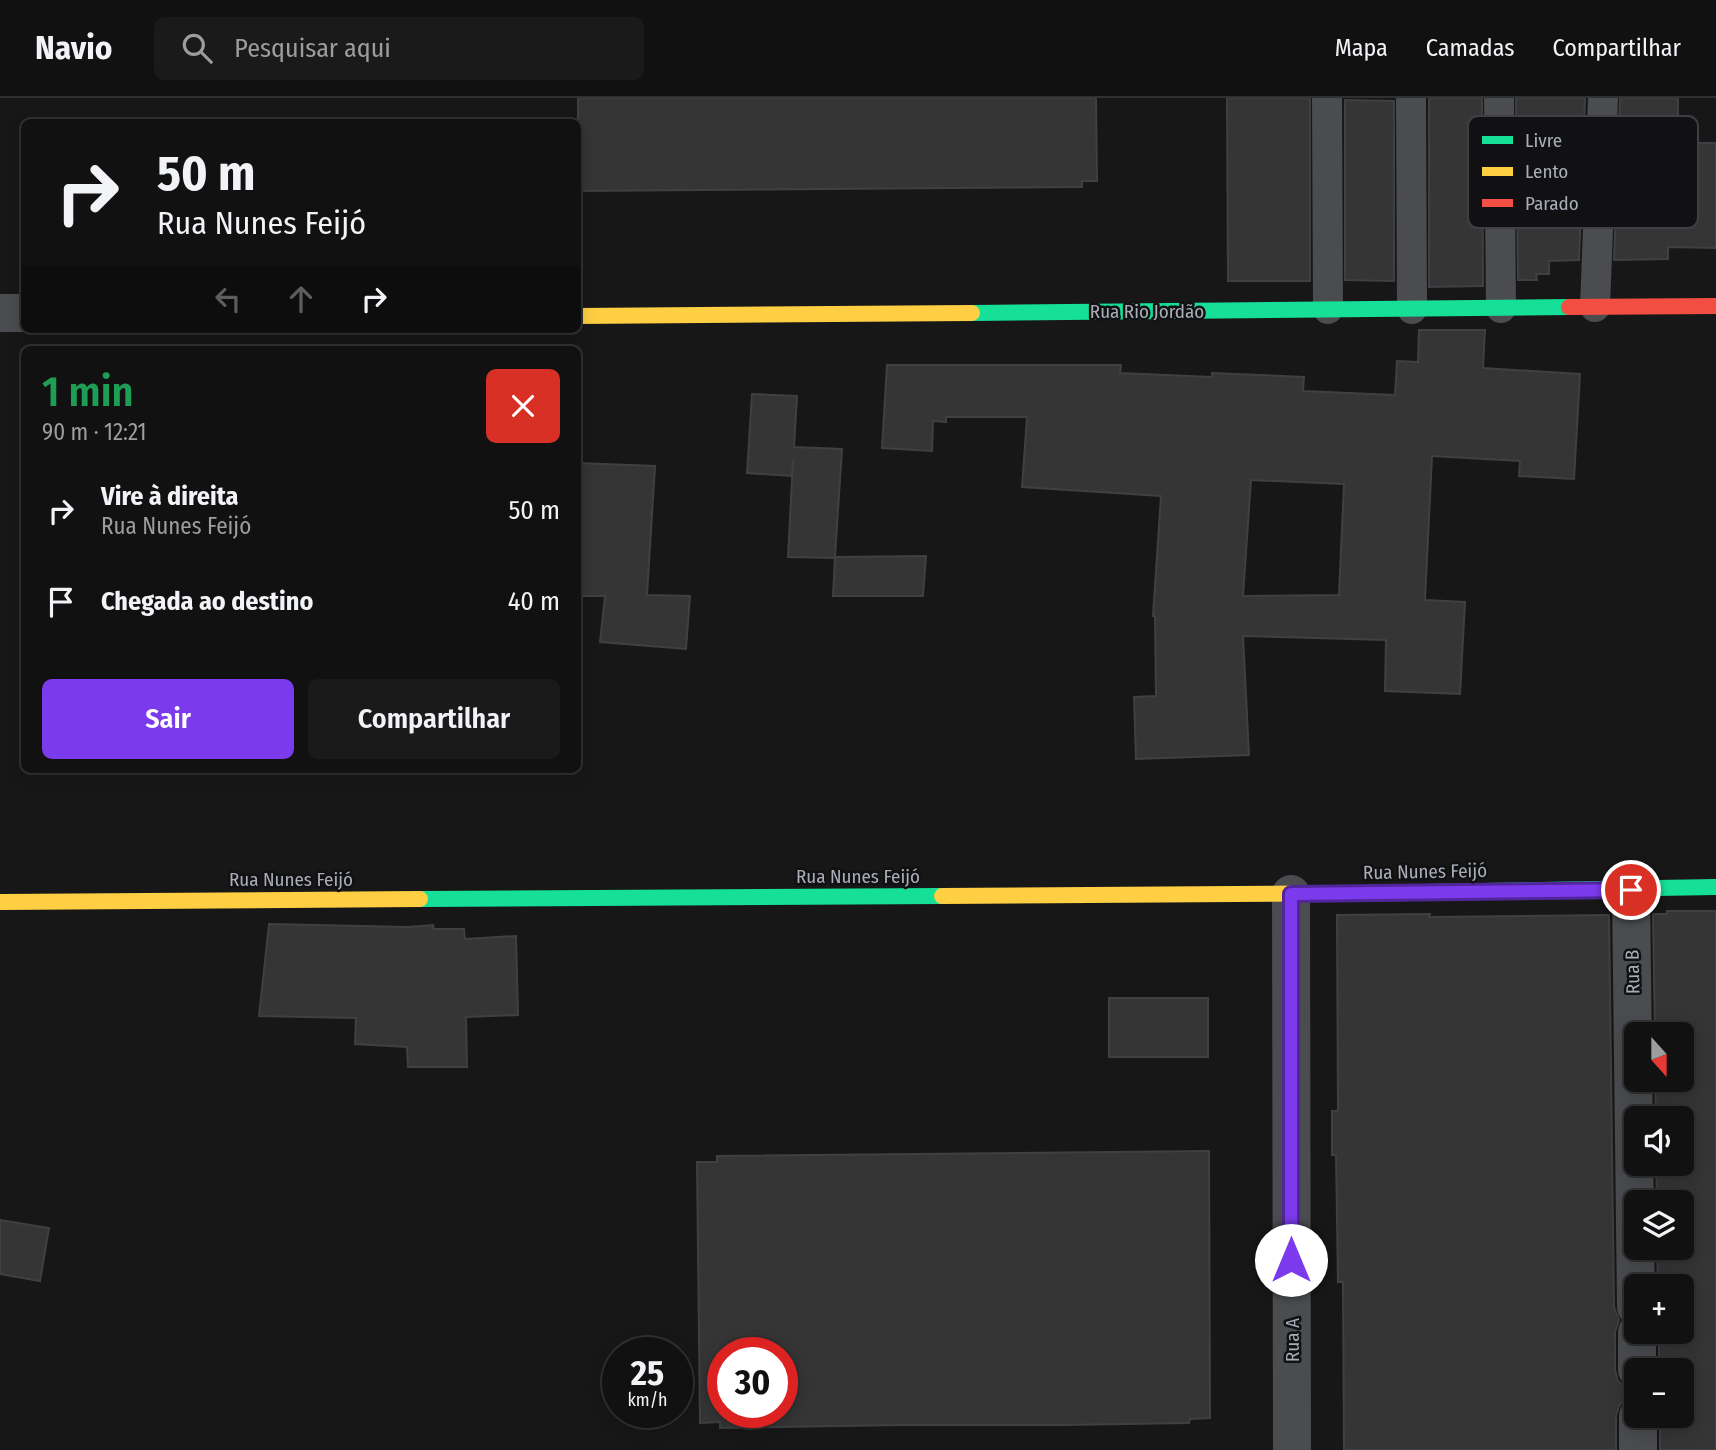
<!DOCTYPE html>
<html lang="pt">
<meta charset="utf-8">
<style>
:root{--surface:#111;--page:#1a1a1a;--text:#f1f3f6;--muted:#9c9d9f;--line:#303131;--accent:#7c3aed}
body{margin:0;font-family:"Fira Sans Condensed",sans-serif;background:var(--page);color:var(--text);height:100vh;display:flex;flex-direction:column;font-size:26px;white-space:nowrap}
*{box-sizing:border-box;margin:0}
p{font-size:23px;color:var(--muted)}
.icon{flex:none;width:38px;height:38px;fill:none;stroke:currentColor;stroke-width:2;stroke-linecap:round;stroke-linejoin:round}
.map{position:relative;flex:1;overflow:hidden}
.details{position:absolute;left:21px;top:248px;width:560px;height:427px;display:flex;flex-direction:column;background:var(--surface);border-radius:10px;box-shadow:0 4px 18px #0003,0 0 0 2px var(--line)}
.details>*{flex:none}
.banner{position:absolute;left:21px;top:21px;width:560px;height:214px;border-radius:10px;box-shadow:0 4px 18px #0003,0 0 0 2px var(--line);background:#111;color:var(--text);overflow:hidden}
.needle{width:46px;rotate:159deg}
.controls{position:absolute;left:1624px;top:924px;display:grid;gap:14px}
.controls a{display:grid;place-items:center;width:70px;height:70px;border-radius:10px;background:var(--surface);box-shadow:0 4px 18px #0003,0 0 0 2px var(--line);font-size:35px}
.speed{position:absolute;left:602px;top:1239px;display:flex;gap:14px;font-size:35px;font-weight:700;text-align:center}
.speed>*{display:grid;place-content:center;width:91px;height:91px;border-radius:50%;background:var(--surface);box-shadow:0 4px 18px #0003,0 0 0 2px var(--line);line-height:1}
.speed small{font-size:18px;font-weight:400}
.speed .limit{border:10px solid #d22;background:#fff;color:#111}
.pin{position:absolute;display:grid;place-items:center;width:60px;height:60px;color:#fff;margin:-30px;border:4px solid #fff;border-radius:50%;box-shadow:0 2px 7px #0007}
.me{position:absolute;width:77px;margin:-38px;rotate:0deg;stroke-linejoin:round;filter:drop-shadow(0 0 5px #0008)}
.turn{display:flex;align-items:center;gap:24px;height:147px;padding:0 21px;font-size:32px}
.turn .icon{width:91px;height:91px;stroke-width:2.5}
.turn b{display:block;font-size:49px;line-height:60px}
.lanes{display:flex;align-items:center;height:66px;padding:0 21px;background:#0003;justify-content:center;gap:35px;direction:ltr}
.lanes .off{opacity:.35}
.round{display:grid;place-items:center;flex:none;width:74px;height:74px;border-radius:10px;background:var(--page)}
.overview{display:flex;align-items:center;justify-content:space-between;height:119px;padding:0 21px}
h1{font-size:42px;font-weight:600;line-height:52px;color:#1e9e55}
.action{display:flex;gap:14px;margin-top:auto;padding:14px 21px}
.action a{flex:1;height:80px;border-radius:10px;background:var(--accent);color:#fff;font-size:28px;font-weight:600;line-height:80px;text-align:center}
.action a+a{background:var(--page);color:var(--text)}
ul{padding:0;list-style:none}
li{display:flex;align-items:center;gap:21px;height:91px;padding:0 21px}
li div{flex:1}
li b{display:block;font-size:26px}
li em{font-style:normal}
header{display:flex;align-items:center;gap:42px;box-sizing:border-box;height:98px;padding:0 35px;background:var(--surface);border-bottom:2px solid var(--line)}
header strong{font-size:33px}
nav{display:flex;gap:38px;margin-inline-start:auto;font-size:24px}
.search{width:490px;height:63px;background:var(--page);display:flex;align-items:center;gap:18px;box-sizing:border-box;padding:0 24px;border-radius:10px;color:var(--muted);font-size:26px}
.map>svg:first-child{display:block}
.building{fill:#353536;stroke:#3f4043;stroke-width:2;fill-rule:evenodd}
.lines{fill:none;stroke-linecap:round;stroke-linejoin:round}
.lane{stroke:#4b4c50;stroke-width:30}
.street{stroke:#4b4c50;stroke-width:38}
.fast{stroke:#16e098;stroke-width:16}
.slow{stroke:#ffcf43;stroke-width:16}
.jam{stroke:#f24e42;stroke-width:16}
.route-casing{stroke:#51269a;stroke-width:18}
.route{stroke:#7c3aed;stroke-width:12}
.labels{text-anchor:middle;stroke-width:5;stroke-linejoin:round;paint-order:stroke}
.street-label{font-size:19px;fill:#a8adb8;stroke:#111113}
.key{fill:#111113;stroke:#3e4045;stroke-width:2}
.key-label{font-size:19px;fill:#a8adb8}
</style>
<header>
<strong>Navio</strong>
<div class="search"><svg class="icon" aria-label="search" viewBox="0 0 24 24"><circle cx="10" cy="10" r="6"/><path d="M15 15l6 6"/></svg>Pesquisar aqui</div>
<nav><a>Mapa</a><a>Camadas</a><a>Compartilhar</a></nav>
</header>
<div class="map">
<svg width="1716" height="1352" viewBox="0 0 1716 1352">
<rect width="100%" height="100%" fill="#171717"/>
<!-- building -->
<g class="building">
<polygon points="578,0 1096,0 1097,83 1082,83 1082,89 578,93"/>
<polygon points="1227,0 1310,0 1310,183 1228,183"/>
<polygon points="1429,0 1482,0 1483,188 1429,189"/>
<polygon points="1516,0 1585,0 1579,162 1549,163 1549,176 1536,176 1537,182 1518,182"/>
<polygon points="1620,0 1678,0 1678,45 1716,45 1716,150 1668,149 1668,161 1614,162"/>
<polygon points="1345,2 1394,3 1394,183 1345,182"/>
<path d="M1419 232H1485L1483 270 1580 276 1574 381 1519 378 1520 363 1432 358 1425 502 1465 504 1460 596 1385 593 1386 542 1243 538 1249 657 1136 661 1134 599 1156 598 1155 518H1153L1161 398 1022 389 1027 319H946V324L933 323 932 353 882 350 887 267H1121L1120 275 1212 279V275L1304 279 1303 293 1395 297 1397 263 1418 264ZM1251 382 1344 386 1339 497 1243 498Z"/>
<polygon points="752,296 797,298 794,349 842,351 835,459 926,458 923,498 833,498 835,460 788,459 793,362 792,378 747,375"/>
<polygon points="578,365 655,368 647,497 690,498 686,551 600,544 605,498 578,498"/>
<polygon points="1667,813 1716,813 1716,1352 1660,1352 1660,1318 1682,1318 1682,1272 1659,1272 1659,1234 1682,1234 1682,1188 1658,1188 1657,1150 1682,1150 1682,1104 1657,1104 1656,1066 1682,1066 1682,1020 1656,1020 1655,982 1682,982 1682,936 1655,936 1653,816 1667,816"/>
<polygon points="1430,816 1429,819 1609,817 1614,1209 1619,1222 1615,1234 1615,1272 1618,1283 1627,1291 1636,1294 1636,1297 1627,1299 1619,1308 1616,1318 1616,1352 1344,1352 1343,1184 1338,1184 1336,1057 1332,1057 1332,1013 1338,1013 1337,817"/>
<polygon points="269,826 408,829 433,827 434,831 464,831 465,841 516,838 518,917 466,919 467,969 408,969 407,949 355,946 356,920 259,918"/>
<rect x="1109" y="900" width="99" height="59"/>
<path d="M1209 1053 1210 1320 1190 1321 1189 1325 1063 1327H902L720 1330V1324L700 1325 697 1064H717V1058ZM723 1255H782V1314H723Z"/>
<polygon points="0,1122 49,1130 40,1183 0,1176"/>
</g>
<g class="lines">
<!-- lane -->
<g class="lane">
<polyline points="1327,0 1328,211"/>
<polyline points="1411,0 1412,211"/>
<polyline points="1499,0 1501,210"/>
<polyline points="1595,209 1603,0"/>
</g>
<!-- street -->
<g class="street">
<polyline points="0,215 24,215"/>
<polyline points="1631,792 1636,1209"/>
<polyline points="1291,796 1292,1352"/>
<polyline points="1637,1234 1637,1272"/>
<polyline points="1638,1318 1638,1352"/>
</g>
<!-- fast -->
<g class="fast">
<polyline points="972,215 1569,209"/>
<polyline points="1370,795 1716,789"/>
<polyline points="420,801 942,798"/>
</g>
<!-- slow -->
<g class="slow">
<polyline points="578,218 972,215"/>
<polyline points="942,798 1370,795"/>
<polyline points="0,804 420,801"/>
</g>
<!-- jam -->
<polyline class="jam" points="1569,209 1716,208"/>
</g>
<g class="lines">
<!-- route casing -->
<g class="route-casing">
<polyline id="route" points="1291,1162 1291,796 1631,792"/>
</g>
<!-- route -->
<use href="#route" class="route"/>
</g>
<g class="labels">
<!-- street labels -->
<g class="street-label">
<text x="1147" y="220">Rua Rio Jordão</text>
<text transform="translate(1425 773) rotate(-1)" y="7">Rua Nunes Feijó</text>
<text x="858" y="785">Rua Nunes Feijó</text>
<text x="291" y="788">Rua Nunes Feijó</text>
<text transform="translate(1632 874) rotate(-91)" y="7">Rua B</text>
<text transform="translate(1292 1242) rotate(-90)" y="7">Rua A</text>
</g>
</g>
<!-- legend -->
<rect x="1468" y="18" width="230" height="112" rx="10" class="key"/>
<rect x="1482" y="38" width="31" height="8" fill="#16e098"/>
<rect x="1482" y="69" width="31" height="9" fill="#ffcf43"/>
<rect x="1482" y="101" width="31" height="8" fill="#f24e42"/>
<g class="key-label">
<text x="1525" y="49">Livre</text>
<text x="1525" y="80">Lento</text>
<text x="1525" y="112">Parado</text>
</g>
</svg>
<div class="controls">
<a><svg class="needle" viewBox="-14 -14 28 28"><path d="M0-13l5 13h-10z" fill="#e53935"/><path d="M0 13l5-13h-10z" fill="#9c9d9f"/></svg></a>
<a><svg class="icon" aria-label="sound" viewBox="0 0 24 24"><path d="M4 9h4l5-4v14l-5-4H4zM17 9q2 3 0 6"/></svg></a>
<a><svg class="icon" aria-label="layers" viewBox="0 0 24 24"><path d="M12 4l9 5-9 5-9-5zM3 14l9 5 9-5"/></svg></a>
<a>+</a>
<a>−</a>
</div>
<div class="speed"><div>25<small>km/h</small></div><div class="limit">30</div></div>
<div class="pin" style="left:1631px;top:792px;background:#d93025"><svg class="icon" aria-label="arrive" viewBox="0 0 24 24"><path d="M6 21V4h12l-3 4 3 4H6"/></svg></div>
<svg class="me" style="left:1291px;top:1162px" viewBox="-20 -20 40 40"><circle r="19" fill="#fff"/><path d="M0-13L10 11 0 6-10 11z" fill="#7c3aed"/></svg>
<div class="banner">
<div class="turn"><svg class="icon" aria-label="right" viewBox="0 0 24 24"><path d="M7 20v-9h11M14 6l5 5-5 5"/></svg><div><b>50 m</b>Rua Nunes Feijó</div></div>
<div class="lanes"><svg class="icon off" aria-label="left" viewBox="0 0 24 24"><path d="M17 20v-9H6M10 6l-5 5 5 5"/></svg><svg class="icon off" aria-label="ahead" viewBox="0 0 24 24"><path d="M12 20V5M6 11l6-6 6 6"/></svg><svg class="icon" aria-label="right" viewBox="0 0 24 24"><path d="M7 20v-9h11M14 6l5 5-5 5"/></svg></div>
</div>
<section class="details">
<div class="overview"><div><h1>1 min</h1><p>90 m · 12:21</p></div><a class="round" style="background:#d93025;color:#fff"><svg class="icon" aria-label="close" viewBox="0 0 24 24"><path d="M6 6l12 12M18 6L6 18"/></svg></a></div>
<ul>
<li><svg class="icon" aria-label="right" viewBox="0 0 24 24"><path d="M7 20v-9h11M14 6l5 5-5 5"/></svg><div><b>Vire à direita</b><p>Rua Nunes Feijó</p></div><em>50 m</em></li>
<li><svg class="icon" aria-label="arrive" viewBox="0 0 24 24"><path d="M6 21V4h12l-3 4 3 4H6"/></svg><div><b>Chegada ao destino</b></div><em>40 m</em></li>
</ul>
<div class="action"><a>Sair</a><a>Compartilhar</a></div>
</section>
</div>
